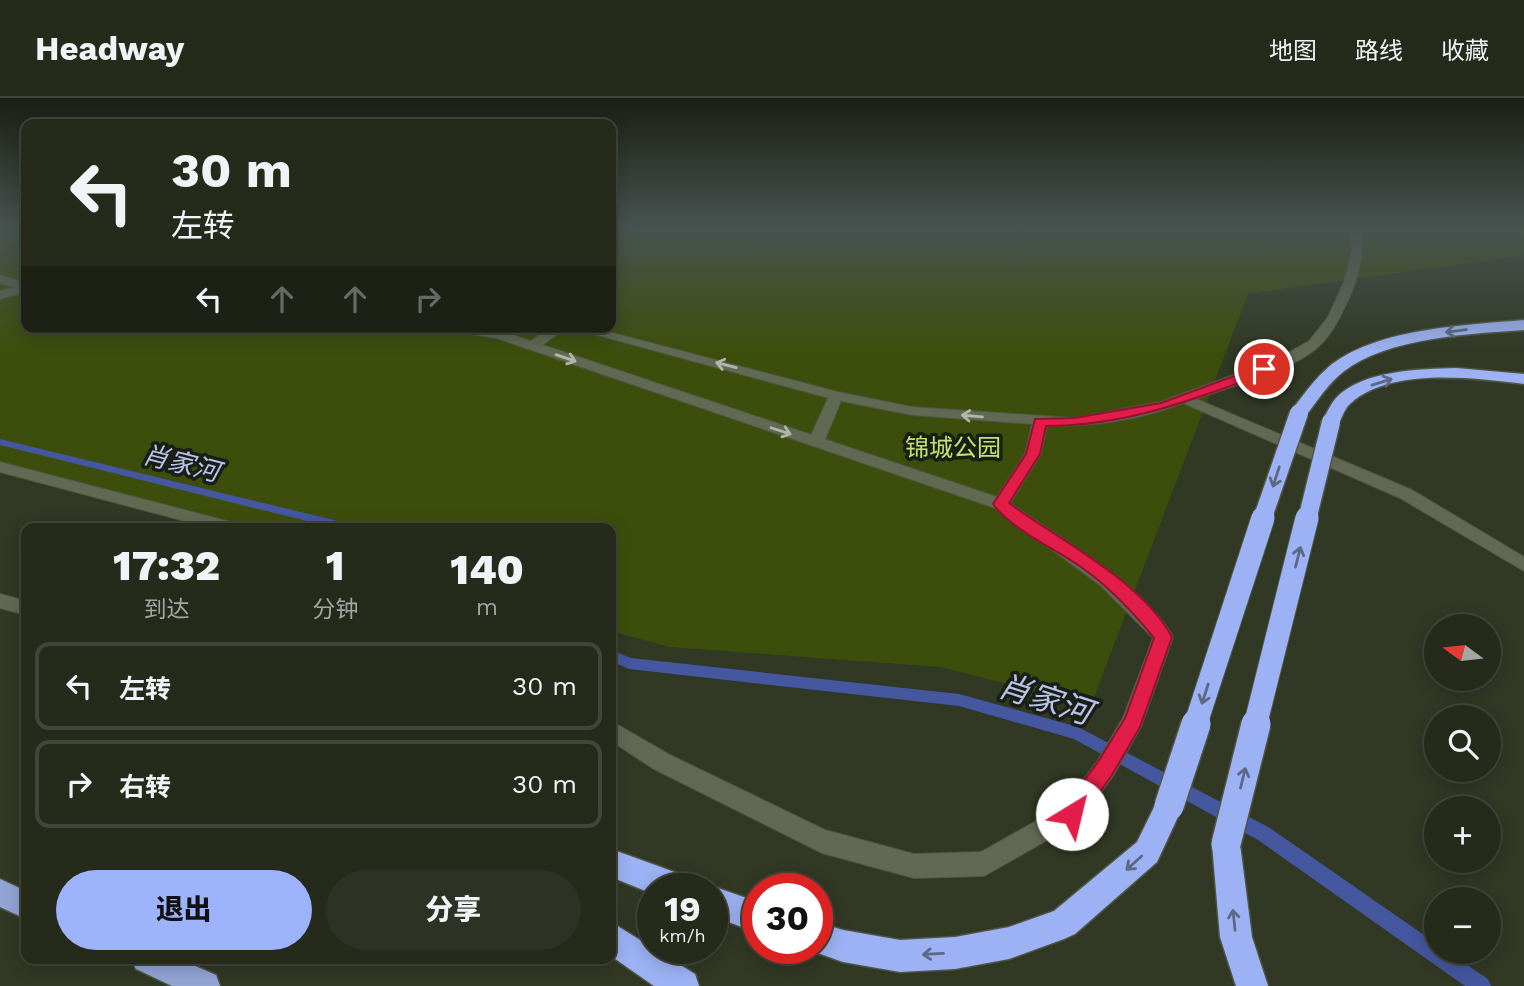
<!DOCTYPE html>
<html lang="zh">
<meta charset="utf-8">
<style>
:root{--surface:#252a1b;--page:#2d3224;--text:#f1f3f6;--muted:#a3a7a3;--line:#42463a;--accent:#9db4fd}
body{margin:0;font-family:"Work Sans","Noto Sans SC",sans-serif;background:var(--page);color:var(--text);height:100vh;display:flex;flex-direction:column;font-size:26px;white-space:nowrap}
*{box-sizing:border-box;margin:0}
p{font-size:23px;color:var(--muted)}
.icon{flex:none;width:38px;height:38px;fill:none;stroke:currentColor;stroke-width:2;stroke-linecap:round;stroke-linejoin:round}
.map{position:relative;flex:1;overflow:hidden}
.details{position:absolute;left:21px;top:425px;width:595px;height:441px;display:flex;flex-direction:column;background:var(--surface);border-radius:14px;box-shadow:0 4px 18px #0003,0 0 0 2px var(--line)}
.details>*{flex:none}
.banner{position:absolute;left:21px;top:21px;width:595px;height:214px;border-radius:14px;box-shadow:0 4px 18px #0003,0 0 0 2px var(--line);background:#252a1b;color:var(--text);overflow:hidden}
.needle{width:46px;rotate:285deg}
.buttons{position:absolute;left:1424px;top:516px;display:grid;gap:14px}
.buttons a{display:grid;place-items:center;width:77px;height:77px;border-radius:50%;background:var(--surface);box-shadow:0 4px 18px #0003,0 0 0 2px var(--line);font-size:35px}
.speed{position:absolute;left:637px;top:775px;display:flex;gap:14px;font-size:35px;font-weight:700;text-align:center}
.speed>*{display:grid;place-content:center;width:91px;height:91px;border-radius:50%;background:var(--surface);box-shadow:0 4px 18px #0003,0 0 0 2px var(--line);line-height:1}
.speed small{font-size:18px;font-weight:400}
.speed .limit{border:10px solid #d22;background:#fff;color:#111}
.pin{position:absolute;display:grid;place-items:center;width:60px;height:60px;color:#fff;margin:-30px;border:4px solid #fff;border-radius:50%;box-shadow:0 2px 7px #0007}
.me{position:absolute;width:77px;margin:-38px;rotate:36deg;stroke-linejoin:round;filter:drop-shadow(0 0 5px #0008)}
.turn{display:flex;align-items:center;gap:24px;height:147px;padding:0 35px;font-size:32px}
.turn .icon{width:91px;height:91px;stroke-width:2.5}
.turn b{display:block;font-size:49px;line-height:60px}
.lanes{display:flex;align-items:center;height:66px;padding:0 35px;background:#0003;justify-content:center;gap:35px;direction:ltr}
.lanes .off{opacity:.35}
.eta{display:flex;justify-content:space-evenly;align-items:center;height:119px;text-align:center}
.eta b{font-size:42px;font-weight:800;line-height:49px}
.cta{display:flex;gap:14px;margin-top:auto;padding:14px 35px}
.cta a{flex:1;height:80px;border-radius:42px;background:var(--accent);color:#111;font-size:28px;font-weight:800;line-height:80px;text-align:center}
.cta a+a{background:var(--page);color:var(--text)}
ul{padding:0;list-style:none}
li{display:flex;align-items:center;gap:21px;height:88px;margin:0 14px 10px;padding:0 21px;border:4px solid var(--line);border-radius:14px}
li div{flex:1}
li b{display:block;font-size:26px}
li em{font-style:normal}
header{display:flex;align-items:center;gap:42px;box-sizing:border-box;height:98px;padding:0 35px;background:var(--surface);border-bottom:2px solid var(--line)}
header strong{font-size:33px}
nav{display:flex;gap:38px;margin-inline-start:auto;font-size:24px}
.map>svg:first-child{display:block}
.green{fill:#3d4e0c}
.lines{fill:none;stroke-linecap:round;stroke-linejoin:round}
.stream{fill:#44579f;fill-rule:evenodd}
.service-casing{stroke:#4f5544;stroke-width:2}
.minor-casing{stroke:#4f5544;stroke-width:2}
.secondary-casing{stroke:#4f5544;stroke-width:2}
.trunk-casing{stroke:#4f5544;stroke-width:3}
.motorway-casing{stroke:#4f5544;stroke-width:3}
.service{fill:#626953;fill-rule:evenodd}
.minor{fill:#626953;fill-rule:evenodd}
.secondary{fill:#626953;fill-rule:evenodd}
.trunk{fill:#91a4d4;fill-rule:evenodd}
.motorway{fill:#9db2f4;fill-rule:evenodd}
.motorway-bridge-far2-casing{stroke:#4f5544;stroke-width:21;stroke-linecap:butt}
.motorway-bridge-far1-casing{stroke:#4f5544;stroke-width:25;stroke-linecap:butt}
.motorway-bridge-casing{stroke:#4f5544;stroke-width:32;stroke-linecap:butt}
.motorway-bridge-far2{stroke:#9db2f4;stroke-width:18}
.motorway-bridge-far1{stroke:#9db2f4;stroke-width:23}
.motorway-bridge{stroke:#9db2f4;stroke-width:29}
.oneway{stroke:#5c6884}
.oneway2{stroke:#b1b6a6}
.route{fill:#e11d48;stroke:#92132f;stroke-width:2}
.labels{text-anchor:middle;stroke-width:7;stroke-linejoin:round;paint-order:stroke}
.park-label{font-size:24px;fill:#c1e470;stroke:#1b1e15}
.water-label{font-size:26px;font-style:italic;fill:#b6c4ec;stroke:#1b1e15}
.near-water-label{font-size:32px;font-style:italic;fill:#b6c4ec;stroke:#1b1e15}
</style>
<header>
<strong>Headway</strong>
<nav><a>地图</a><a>路线</a><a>收藏</a></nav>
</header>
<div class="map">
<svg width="1524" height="888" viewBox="0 0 1524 888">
<rect width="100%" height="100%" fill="#313824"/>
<!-- green -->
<polygon class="green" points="0,130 26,130 26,229 611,229 611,130 1524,130 1524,157 1248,196 1091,607 940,569 669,549 611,533 611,430 241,430 0,364"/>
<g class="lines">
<!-- stream -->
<g class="stream">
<polygon points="0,341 350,426 356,430 335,430 0,347"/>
<polygon points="611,552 631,560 959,596 1078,629 1270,730 1437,846 1437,854 1448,854 1488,881 1491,888 1465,888 1258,742 1074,641 959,608 629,571 611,563"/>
</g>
<!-- service casing -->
<g class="service-casing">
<g id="service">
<polygon points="26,186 26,194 0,201 0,193"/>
<polygon points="552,229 567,229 537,251 527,251 527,245"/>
<polygon points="836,294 843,298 824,344 821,347 811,347 808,344 829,298"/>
</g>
</g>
<!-- minor casing -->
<g class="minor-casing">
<g id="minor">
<path d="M1351 130H1361C1364 155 1360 175 1350 198 1342 215 1334 234 1319 248 1296 271 1229 289 1196 301L1412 392 1524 459V473L1400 400 1183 305C1142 321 1091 330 1047 327L1041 356 1010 405C1056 438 1147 490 1173 539L1141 629 1113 678 1079 724 984 778 914 780 822 755 654 671 611 643V623L670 657 825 732 914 756 981 754 1063 708 1097 664 1123 620 1153 540 1100 487 995 410 496 240 453 233 447 229H477L504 234 997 399 1025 356 1032 326 912 317 836 302 568 229H590L838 294 912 309 1074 320 1160 304 1277 261 1309 243 1328 219 1344 184 1352 153Z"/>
<polygon points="0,177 26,185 26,193 0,185"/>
<polygon points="0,364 231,424 240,430 211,430 0,374"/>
</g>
</g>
<!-- secondary casing -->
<g class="secondary-casing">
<polygon id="secondary" points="0,496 26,503 26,517 0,510"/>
</g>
<!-- trunk casing -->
<g class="trunk-casing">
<g id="trunk">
<polygon points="0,781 26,793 26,821 0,809"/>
<polygon points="131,861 179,861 216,877 220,888 172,888 136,871"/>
</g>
</g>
<!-- motorway casing -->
<g class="motorway-casing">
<g id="motorway">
<path d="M1524 222V232C1470 236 1388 239 1343 274 1328 286 1317 303 1305 319H1293L1290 315C1302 298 1316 279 1332 266 1380 230 1466 227 1524 222Z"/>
<path d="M1456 270 1524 276V286C1474 280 1392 269 1351 305 1344 310 1342 321 1337 328L1331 329 1322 324C1326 316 1330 307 1336 300 1362 272 1421 271 1456 270Z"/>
<polygon points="1169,695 1179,699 1183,708 1157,764 1075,836 1064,841 1009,861 955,871 900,874 843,864 806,851 817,850 817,824 843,832 900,842 955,839 1009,829 1054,813 1137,744 1159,699"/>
<polygon points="1226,732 1236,736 1240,746 1252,839 1268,888 1236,888 1220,839 1212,746 1216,736"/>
<polygon points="611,751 691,780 695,791 653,791 653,796 611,779"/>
<polygon points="712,788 758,804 758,835 712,818 712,791 704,791"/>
<polygon points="611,824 695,876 699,888 654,888 611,858"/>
</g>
</g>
<!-- service -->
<use href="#service" class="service"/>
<!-- minor -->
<use href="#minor" class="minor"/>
<!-- secondary -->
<use href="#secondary" class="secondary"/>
<!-- trunk -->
<use href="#trunk" class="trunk"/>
<!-- motorway -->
<use href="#motorway" class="motorway"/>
<!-- motorway-bridge-far2 casing -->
<g class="motorway-bridge-far2-casing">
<g id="motorway-bridge-far2">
<polyline points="1262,422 1299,315"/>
<polyline points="1307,422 1331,324"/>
</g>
</g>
<!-- motorway-bridge-far1 casing -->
<g class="motorway-bridge-far1-casing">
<g id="motorway-bridge-far1">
<polyline points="1195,628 1263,420"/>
<polyline points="1255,628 1307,420"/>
</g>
</g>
<!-- motorway-bridge casing -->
<g class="motorway-bridge-casing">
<g id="motorway-bridge">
<polyline points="1169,708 1196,626"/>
<polyline points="1226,746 1256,626"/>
</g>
</g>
<!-- motorway-bridge-far2 -->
<use href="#motorway-bridge-far2" class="motorway-bridge-far2"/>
<!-- motorway-bridge-far1 -->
<use href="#motorway-bridge-far1" class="motorway-bridge-far1"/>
<!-- motorway-bridge -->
<use href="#motorway-bridge" class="motorway-bridge"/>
</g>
<!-- one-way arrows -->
<defs><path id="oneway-shaft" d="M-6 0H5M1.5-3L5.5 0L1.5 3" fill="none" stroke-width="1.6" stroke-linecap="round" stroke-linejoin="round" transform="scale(1.75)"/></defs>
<g class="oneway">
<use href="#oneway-shaft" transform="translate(1456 233) rotate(172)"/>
<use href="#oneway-shaft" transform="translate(1382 284) rotate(-17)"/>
<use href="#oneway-shaft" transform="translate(1276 379) rotate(108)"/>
<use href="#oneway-shaft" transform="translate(1298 459) rotate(-76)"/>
<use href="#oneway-shaft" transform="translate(1205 596) rotate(108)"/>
<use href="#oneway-shaft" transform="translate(1243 680) rotate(-76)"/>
<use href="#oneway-shaft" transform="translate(1134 765) rotate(138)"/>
<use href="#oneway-shaft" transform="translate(1234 822) rotate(-96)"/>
<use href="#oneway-shaft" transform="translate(933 856) rotate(177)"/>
</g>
<g class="oneway2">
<use href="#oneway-shaft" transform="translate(566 260) rotate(19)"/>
<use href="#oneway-shaft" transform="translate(726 267) rotate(-166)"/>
<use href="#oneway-shaft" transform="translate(972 318) rotate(-175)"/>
<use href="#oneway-shaft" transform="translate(781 333) rotate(18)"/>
</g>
<!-- sky -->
<linearGradient id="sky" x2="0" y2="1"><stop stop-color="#1b1f14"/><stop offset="0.51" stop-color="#485350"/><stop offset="1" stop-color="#485350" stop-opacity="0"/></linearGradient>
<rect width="1524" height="254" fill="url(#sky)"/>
<!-- route -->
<path class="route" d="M1264 267 1269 268V274C1195 301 1127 328 1046 328L1040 356 1009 405C1059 442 1142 483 1172 539L1140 629 1112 677 1079 723 1072 726 1064 723 1061 716 1064 709 1098 664 1125 620 1154 540C1133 514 1108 488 1081 469 1054 450 1012 432 993 406L1026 356 1035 321 1074 320 1161 305Z"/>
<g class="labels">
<!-- park labels -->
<g class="park-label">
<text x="953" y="358">锦城公园</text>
</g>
<!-- water labels -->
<g class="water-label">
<text transform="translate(181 365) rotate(14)" y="9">肖家河</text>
</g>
<!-- near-water labels -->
<g class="near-water-label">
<text transform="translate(1045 601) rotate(18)" y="11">肖家河</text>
</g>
</g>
</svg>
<div class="buttons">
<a><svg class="needle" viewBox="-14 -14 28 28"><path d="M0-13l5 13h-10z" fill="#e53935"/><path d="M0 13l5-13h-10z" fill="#a3a7a3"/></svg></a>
<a><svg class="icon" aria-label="search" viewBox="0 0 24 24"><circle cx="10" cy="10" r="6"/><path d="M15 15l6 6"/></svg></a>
<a>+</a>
<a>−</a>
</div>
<div class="speed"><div>19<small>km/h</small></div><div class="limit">30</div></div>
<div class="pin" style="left:1264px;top:271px;background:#d93025"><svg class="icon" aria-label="arrive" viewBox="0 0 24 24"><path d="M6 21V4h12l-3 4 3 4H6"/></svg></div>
<svg class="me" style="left:1072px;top:716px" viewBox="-20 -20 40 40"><circle r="19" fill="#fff"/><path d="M0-13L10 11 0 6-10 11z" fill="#e11d48"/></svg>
<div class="banner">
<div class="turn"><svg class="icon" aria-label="left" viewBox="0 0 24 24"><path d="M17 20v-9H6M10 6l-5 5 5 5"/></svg><div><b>30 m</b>左转</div></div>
<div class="lanes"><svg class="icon" aria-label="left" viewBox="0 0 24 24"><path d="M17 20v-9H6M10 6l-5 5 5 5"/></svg><svg class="icon off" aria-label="ahead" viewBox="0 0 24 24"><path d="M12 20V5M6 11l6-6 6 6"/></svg><svg class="icon off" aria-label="ahead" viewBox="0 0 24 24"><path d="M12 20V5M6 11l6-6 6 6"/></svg><svg class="icon off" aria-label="right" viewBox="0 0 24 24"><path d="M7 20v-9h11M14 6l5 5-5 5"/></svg></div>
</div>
<section class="details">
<div class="eta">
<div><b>17:32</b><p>到达</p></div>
<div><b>1</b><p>分钟</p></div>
<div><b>140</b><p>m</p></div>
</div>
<ul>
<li><svg class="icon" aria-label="left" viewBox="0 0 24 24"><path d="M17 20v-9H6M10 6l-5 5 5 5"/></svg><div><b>左转</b></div><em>30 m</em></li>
<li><svg class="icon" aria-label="right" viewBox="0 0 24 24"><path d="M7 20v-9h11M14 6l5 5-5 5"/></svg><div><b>右转</b></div><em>30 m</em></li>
</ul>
<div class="cta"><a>退出</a><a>分享</a></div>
</section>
</div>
